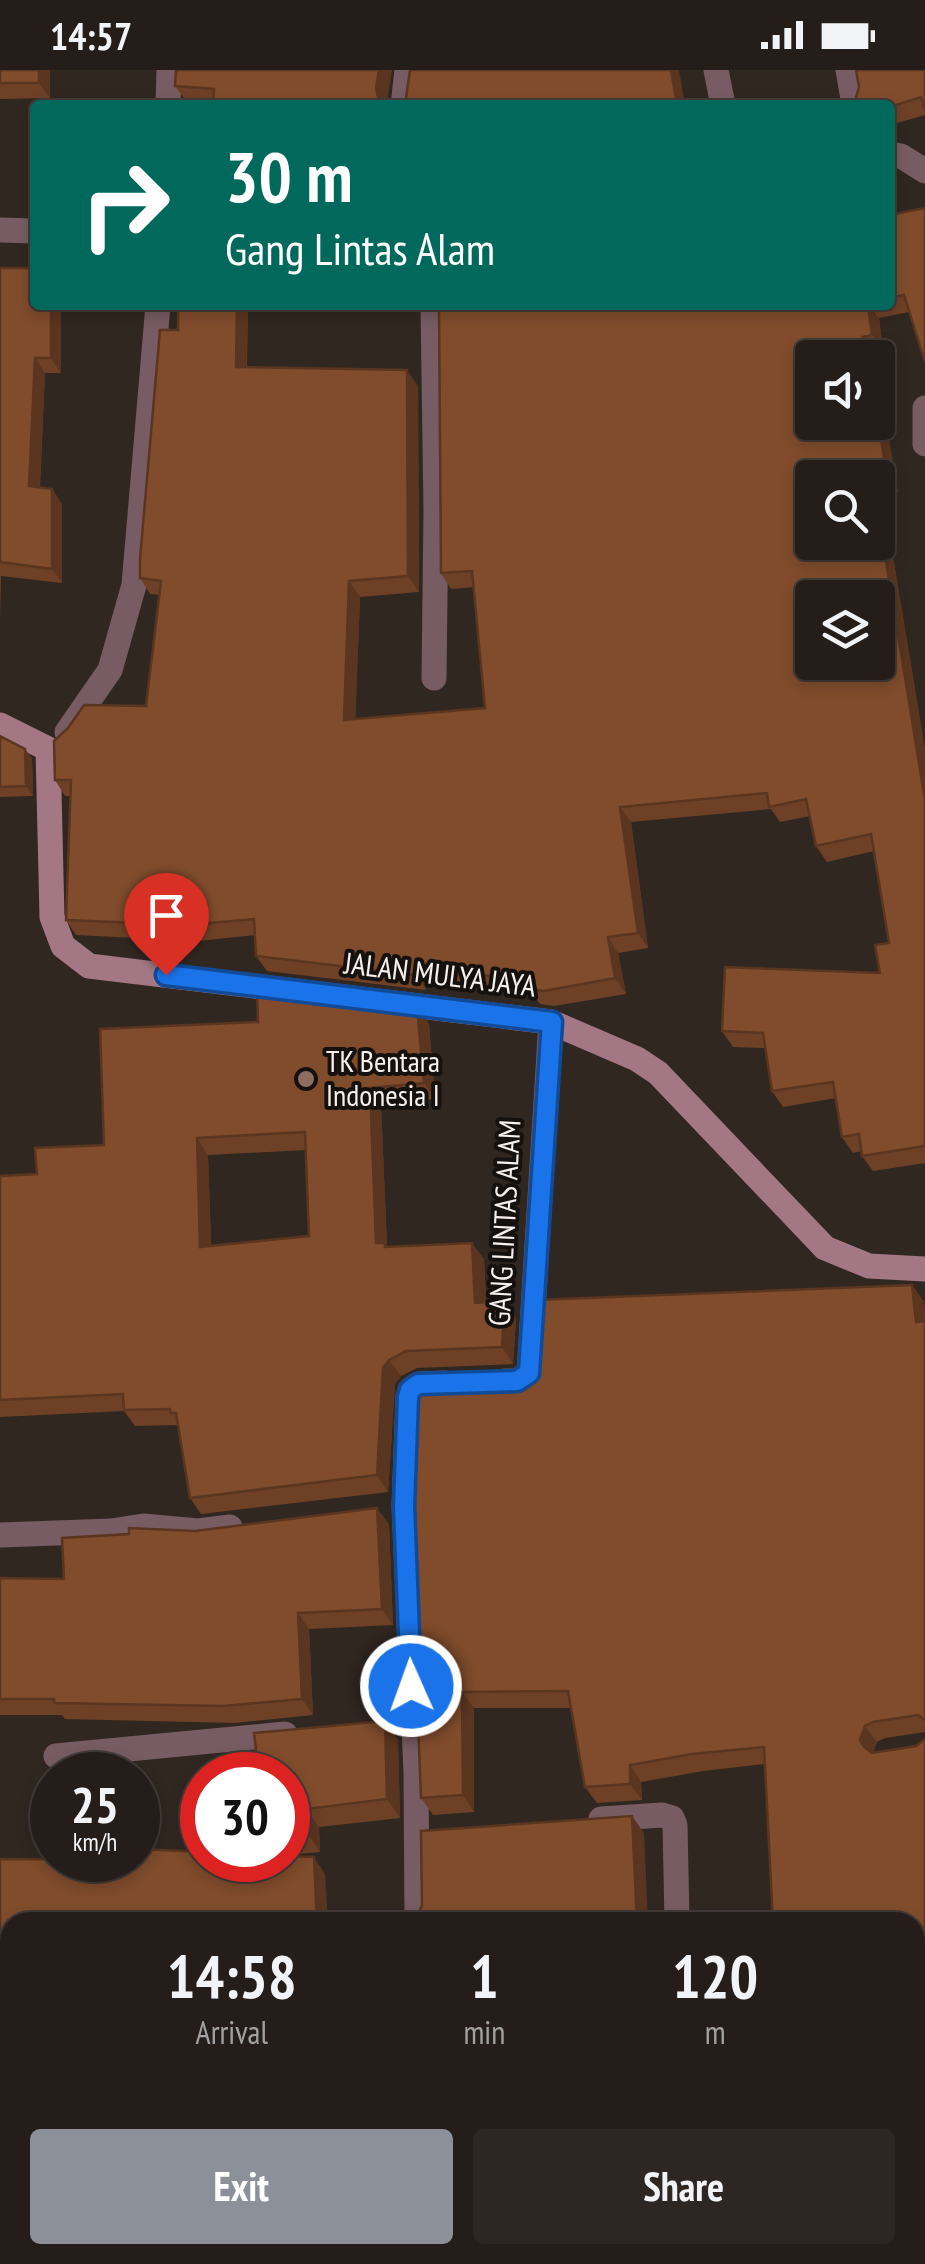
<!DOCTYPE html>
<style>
:root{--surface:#251d19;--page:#2d2622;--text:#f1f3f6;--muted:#a3a2a2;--line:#423b38;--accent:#8c9099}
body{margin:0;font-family:"PT Sans Narrow",sans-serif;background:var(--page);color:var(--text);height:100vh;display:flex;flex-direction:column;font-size:38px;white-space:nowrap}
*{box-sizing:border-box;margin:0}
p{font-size:32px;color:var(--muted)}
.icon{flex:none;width:55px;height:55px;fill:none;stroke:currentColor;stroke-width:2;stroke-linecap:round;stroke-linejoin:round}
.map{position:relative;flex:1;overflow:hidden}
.panel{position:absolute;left:0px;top:1842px;width:925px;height:352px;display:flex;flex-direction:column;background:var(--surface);border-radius:30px 30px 0 0;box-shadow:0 5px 15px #0003,0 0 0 2px var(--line)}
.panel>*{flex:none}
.top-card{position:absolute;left:30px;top:30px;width:865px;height:210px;border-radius:10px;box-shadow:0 5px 15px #0003,0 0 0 2px var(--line);background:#00695c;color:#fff;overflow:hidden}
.fabs{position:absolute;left:795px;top:270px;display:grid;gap:20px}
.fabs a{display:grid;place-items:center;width:100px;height:100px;border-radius:10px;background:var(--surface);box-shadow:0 5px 15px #0003,0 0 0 2px var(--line);font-size:50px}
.speed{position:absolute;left:30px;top:1682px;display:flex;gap:20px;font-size:50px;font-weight:700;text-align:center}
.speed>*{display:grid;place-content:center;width:130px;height:130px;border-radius:50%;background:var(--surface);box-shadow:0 5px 15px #0003,0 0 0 2px var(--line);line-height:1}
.speed small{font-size:25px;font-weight:400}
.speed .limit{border:15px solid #d22;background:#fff;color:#111}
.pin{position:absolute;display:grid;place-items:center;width:85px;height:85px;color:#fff;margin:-102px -42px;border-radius:50% 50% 50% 0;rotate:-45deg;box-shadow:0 0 10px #0007}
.pin .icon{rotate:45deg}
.me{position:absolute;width:110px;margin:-55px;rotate:358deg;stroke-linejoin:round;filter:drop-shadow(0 0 8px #0008)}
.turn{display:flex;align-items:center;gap:35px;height:210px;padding:0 30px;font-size:45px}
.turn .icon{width:130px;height:130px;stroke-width:2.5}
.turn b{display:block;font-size:70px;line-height:85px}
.eta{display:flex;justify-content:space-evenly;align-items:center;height:170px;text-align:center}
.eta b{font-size:60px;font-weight:800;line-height:70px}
.primary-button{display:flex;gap:20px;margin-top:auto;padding:20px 30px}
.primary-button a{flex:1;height:115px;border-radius:10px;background:var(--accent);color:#fff;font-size:40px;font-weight:800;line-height:115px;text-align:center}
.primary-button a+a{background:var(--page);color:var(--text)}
.status{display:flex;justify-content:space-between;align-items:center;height:70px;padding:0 50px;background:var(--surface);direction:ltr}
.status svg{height:28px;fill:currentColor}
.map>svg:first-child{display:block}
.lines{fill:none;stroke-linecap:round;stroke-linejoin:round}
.street{stroke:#775c63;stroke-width:25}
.secondary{stroke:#a37784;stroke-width:25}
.wall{fill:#6e4126;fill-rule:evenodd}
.shaded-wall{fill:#5a351f}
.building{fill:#804c2c;stroke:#5a351f;stroke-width:2.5;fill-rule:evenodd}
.route-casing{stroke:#114b97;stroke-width:25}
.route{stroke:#1a73e8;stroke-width:18}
.education-dot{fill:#8d6e63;stroke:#15110e;stroke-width:4}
.labels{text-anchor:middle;stroke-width:8;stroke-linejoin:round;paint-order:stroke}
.street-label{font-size:30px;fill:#f7f0ed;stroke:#15110e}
.poi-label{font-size:30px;fill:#f7f0ed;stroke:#15110e;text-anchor:start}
</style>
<div class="status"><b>14:57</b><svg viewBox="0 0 49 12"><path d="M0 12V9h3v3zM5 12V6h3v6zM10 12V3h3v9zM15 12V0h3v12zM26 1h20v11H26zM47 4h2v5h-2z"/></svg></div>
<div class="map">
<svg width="925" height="2194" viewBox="0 0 925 2194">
<rect width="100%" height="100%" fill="#312721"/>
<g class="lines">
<!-- street -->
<g class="street">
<polyline points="716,0 723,35"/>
<polyline points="848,0 854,35"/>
<polyline points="168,35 169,0"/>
<polyline points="403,35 407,0"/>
<polyline points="890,84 901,86 925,101"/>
<polyline points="0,160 35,161"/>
<polyline points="433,235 436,442 434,608"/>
<polyline points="925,338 925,374"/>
<polyline points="67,662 110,600 134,515 158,235"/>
<polyline points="505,1311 517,1311 529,1303 551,952"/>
<polyline points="0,1465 111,1461 143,1456 198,1461 230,1457"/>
<polyline points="56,1686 285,1664"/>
<polyline points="601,1749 662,1745 672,1748 675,1755 677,1852"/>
<polyline points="417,1852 416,1702 404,1436 408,1327 410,1320 419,1314 445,1313"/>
<polyline points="0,2022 10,2025"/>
</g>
<!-- secondary -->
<polyline class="secondary" points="0,655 48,679 52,847 63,876 89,896 551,952 637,989 658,1003 825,1178 869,1196 925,1199"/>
</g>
<!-- wall -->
<g class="wall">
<polygon points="0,0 50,0 50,28 0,29"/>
<polygon points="392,0 213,33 186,31 175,16"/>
<polygon points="925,0 925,45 890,55 890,35"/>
<path d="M890 145 909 242 879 248 883 280 874 282 878 352 898 422 883 426 925 680V1093L873 1101 862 1086V1081L853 1083 842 1067 836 1028 783 1037 772 1021 765 978 733 977 722 961 880 903 889 873 874 781 827 792 816 776 810 746 780 752 771 739 631 752 648 878 618 883 626 924 554 936 540 934 533 923 426 916V920L267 901 256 886 255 865 198 871 76 865 66 850 70 726H65L55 710 146 636 159 525 150 524 140 508 178 260V235H248L247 297 418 316 419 522 360 527 355 649 485 638 474 517 451 519 441 503 439 235H890ZM812 408H878V472Z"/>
<polygon points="0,198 35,235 61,235 61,303 45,303 40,418 52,419 62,434 62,513 1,506 0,550"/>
<polygon points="0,666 25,679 32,689 33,726 0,727"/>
<path d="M429 954 435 1029 381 1034 387 1176 388 1177 484 1189 486 1232 516 1248 513 1294 417 1298 401 1306 395 1314 388 1422 201 1444 190 1428 178 1355 135 1356 124 1341 0 1347V1106L37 1104 104 1075ZM306 1080 309 1166 211 1176 208 1085Z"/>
<polygon points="912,1215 924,1232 925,1243 925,1662 885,1668 877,1672 873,1683 916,1676 925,1669 925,1987 915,1989 915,1852 765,1694 703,1701 641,1712 642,1730 597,1733 585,1717 571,1638 474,1638 474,1742 433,1745 421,1728 506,1311"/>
<polygon points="389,1454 393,1555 309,1559 313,1645 235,1653 65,1649 62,1645 0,1645 0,1508 64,1509 195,1461"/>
<polygon points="385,1651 398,1670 400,1748 319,1757 320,1782 288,1785 288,1705"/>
<polygon points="0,1789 325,1804 10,1852 10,2010 0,2008"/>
</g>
<!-- shaded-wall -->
<g class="shaded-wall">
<polygon points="39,0 50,0 50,28 39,13"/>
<polygon points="379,0 392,0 387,33 378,27 376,18"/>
<polygon points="671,0 679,0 685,35 677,35"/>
<polygon points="51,235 61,235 61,303 51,288"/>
<polygon points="237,235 248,235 246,312 236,297"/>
<polygon points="868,235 879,248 883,280 872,265"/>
<polygon points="863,267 874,282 875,288 867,288"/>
<polygon points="35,288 45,303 39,431 29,416"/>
<polygon points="407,300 418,316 419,522 408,506"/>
<polygon points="878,302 898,422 887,406 878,351"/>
<polygon points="878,418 883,426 925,680 925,730 878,442"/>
<polygon points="52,419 62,434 62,513 52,499"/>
<polygon points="349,511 360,527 355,665 344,650"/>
<polygon points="25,679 32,689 33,726 26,716"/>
<polygon points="620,737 631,752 648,878 638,863"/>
<polygon points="608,867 618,883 626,924 615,908"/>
<polygon points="415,901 426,916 426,920 415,905"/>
<polygon points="417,937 429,954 435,1029 424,1013"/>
<polygon points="370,1018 381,1034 387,1176 396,1189 376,1173"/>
<polygon points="197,1068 208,1085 212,1194 200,1177"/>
<polygon points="472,1173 484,1189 487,1249 475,1233"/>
<polygon points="912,1215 924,1232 925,1264 916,1252"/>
<polygon points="505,1231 516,1248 513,1294 502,1277"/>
<polygon points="389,1290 401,1306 395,1314 388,1422 377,1405 383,1298"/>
<polygon points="377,1438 389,1454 393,1555 382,1539"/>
<polygon points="298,1543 309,1559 313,1645 302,1629"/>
<polygon points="462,1622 474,1638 474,1742 463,1725"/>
<polygon points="385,1651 398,1670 400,1748 387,1729"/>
<polygon points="865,1656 877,1672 872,1686 864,1677 860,1670"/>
<polygon points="630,1695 641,1712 642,1730 630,1714"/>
<polygon points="306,1739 319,1757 320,1782 307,1763"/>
<polygon points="632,1746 644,1763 648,1852 637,1852"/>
<polygon points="314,1787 325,1804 328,1852 317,1852"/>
<polygon points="192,2185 201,2185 202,2194 193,2194"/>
<polygon points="665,2185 675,2185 676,2194 672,2194"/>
<rect x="766" y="2185" width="11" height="9"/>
</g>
<!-- building -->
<g class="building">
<rect x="0" y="0" width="39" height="13"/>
<polygon points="176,0 379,0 376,18 378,27 389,35 213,35 214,19 175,16"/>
<polygon points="410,0 671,0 677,35 393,35 400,34 406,28"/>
<polygon points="856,0 925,0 925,40 921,27 890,37 890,35 856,35 855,31 859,17"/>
<polygon points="925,138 925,292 904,225 890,228 890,145"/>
<polygon points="0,198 35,198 35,235 51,235 51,288 35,288 29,416 52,419 52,499 0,492"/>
<path d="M178 235H237L236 297 407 300 408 506 349 511 344 650 485 638 472 501 441 503 439 235H868L872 265 863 267 867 288H812V352L878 351 887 406 878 409 812 408V472H878V442L925 730V1076L862 1086 859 1064 842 1067 833 1012 772 1021 763 963 722 961 725 897 880 903 875 875 889 873 871 764 816 776 806 729 769 737 767 723 620 737 638 863 608 867 615 908 544 921 530 919 528 908 415 901V905L256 886 254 849 187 855 66 850 71 710H55L54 671 68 658 84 635 146 636 161 511 140 508V489L160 260H178ZM812 528H878V592H812Z"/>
<polygon points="0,666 25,679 26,716 0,717"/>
<path d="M257 918 417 937 424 1013 370 1018 376 1173H385V1177L472 1173 475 1233 505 1231 502 1277 406 1281 389 1290 383 1298 377 1405 190 1428 176 1343H171L170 1339 124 1340 123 1324 0 1330V1106L37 1104 35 1078 104 1075 100 959 258 952ZM305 1062 309 1166 200 1177 197 1068Z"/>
<polygon points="912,1215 916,1252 925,1251 925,1650 918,1645 873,1652 865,1656 860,1670 864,1677 872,1683 916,1676 925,1669 925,1976 920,1970 915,1970 915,1852 773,1852 764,1677 692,1684 630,1695 630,1714 585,1717 568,1621 462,1622 463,1725 421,1728 409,1419 413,1314 506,1311 526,1300 534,1288 537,1230"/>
<polygon points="377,1438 382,1539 298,1543 302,1629 223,1636 54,1633 54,1629 0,1629 0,1508 64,1509 62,1468 129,1464 129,1458 195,1461"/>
<polygon points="385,1651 387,1729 306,1739 307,1763 288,1765 288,1705 259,1705 254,1663"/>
<polygon points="632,1746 637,1852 418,1852 418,1846 422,1835 421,1761"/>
<polygon points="138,1779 202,1782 202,1790 288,1790 288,1786 314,1787 317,1852 10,1852 10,1998 0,1994 0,1789 138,1790"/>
<polygon points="925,1994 925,2194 884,2194 884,2185 915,2185 915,2000 918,2000"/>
<polygon points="83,2185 192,2185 193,2194 85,2194"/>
<polygon points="278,2185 665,2185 672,2192 687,2192 694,2185 766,2185 766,2194 279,2194"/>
</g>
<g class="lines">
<!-- route casing -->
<g class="route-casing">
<polyline id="route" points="166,905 552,952 529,1303 517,1311 418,1314 410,1320 408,1327 404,1436 411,1616"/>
</g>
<!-- route -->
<use href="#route" class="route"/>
</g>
<!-- markers -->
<circle class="education-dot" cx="306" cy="1009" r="10"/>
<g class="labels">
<!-- street labels -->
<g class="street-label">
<text transform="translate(440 905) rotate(7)" y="10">JALAN MULYA JAYA</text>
<text transform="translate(505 1153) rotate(-87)" y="10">GANG LINTAS ALAM</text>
</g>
<!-- poi labels -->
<g class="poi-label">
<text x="326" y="1002">TK Bentara<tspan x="326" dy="34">Indonesia I</tspan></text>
</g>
</g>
</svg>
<div class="fabs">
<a><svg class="icon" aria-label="sound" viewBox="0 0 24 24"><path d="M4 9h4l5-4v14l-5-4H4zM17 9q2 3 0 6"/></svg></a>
<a><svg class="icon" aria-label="search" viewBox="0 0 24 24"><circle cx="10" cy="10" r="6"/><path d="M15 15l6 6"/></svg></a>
<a><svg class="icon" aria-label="layers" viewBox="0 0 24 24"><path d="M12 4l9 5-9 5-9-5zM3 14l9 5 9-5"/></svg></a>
</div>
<div class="speed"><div>25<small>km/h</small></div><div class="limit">30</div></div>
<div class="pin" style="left:166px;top:905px;background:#d93025"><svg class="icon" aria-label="arrive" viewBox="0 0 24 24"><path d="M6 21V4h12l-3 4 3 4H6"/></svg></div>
<svg class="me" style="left:411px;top:1616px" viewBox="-20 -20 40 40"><circle r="17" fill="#1a73e8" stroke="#fff" stroke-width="3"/><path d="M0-11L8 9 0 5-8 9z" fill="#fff"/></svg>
<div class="top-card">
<div class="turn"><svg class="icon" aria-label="right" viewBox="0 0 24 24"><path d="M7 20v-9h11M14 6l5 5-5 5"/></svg><div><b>30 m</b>Gang Lintas Alam</div></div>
</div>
<section class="panel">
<div class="eta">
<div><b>14:58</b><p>Arrival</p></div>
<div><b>1</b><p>min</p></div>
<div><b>120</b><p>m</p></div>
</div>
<div class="primary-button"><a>Exit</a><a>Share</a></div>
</section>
</div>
